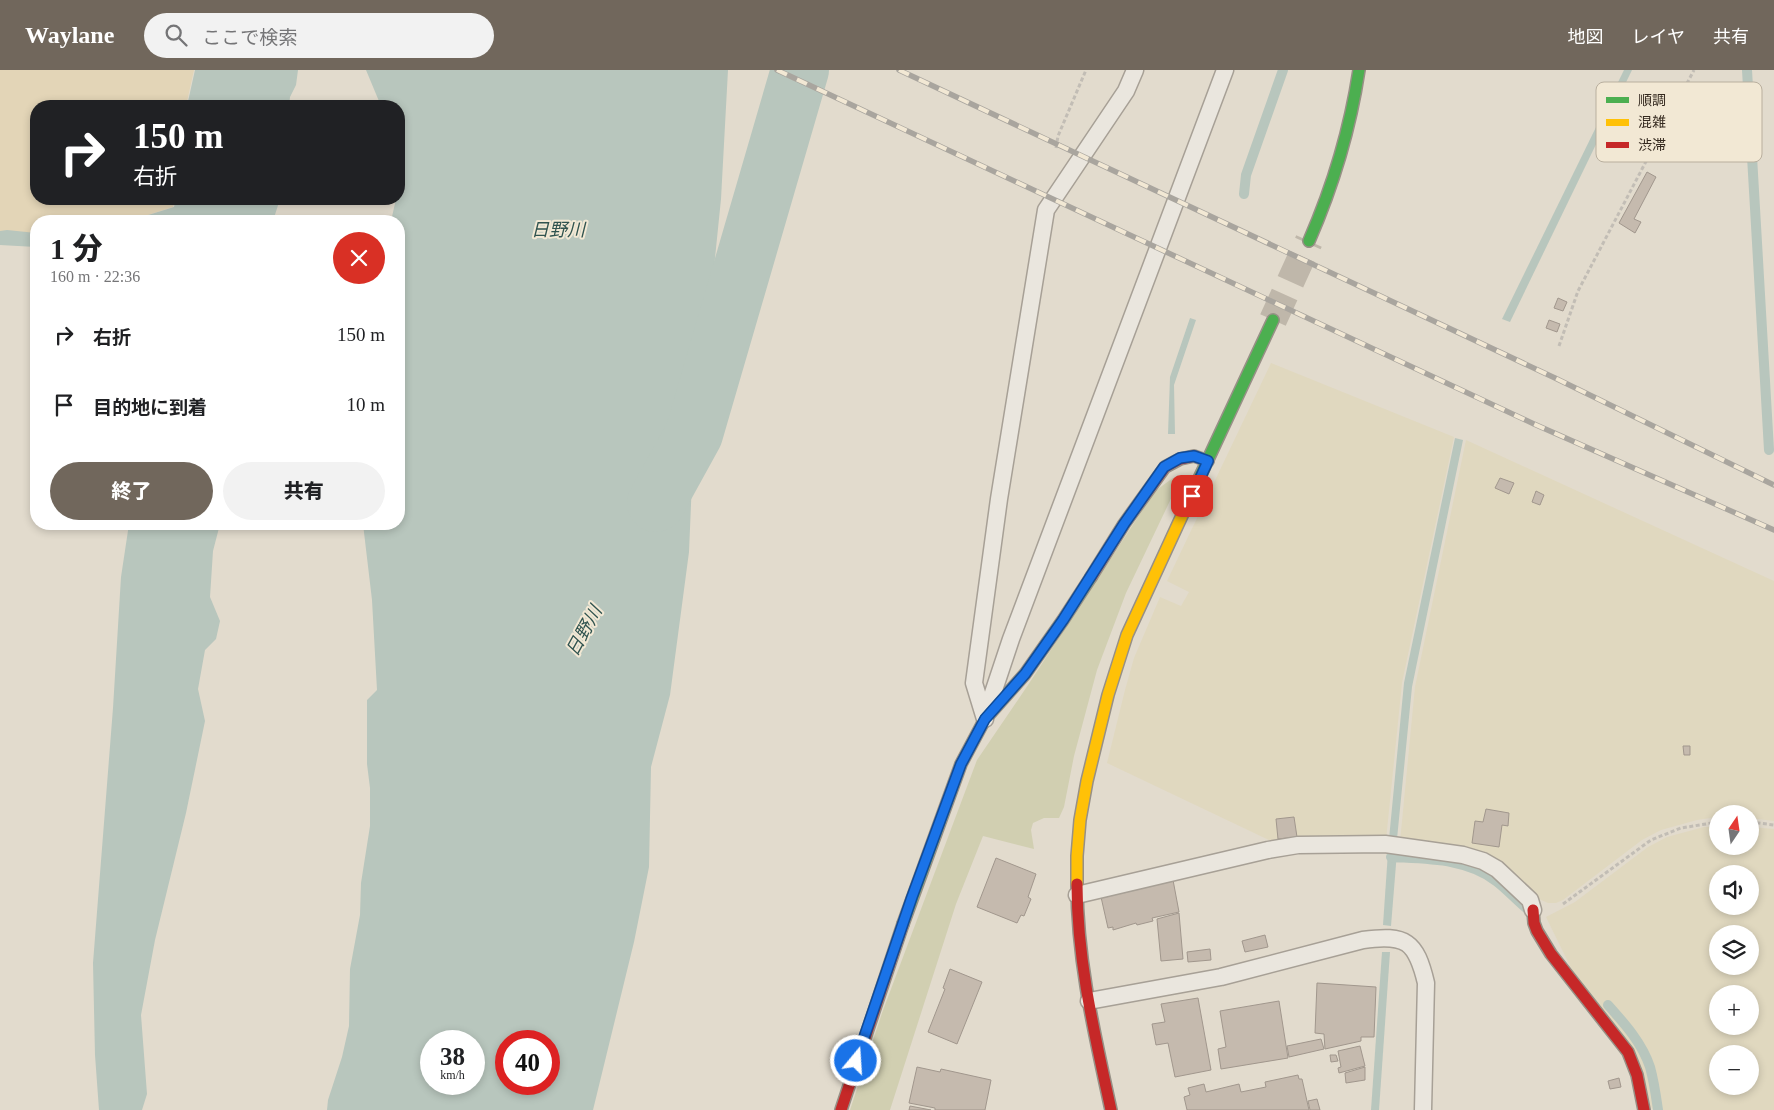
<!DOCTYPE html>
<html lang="ja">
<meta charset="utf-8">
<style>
:root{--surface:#fff;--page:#f2f2f2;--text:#202124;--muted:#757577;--accent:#71675c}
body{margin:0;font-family:"Times New Roman","Noto Sans JP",serif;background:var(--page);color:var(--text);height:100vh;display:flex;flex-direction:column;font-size:19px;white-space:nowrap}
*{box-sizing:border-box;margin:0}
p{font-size:16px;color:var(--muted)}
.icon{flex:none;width:28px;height:28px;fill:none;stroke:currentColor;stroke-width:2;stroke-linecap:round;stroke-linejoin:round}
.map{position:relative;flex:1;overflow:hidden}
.panel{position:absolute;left:30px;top:145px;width:375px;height:315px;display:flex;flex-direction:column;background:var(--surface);border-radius:20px;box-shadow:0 2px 8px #0003}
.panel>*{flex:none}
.top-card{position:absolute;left:30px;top:30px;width:375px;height:105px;border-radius:20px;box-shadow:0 2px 8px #0003;background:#202124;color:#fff;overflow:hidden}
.needle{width:32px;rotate:13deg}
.tools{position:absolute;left:1709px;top:735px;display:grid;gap:10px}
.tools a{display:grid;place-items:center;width:50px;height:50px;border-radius:50%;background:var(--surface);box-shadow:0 2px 8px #0003;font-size:25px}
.speed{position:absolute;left:420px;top:960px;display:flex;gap:10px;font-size:25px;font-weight:700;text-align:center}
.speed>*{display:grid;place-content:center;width:65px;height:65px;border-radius:50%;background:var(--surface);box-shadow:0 2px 8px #0003;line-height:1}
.speed small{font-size:12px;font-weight:400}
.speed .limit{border:8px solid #d22;background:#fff;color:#111}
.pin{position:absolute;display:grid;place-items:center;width:42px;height:42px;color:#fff;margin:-21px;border-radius:10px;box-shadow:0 2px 8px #0006}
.me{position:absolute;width:55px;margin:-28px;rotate:18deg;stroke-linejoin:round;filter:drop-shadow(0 0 4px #0008)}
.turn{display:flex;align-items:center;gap:18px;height:105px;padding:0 20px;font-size:22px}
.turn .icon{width:65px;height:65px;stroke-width:2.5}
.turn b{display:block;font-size:35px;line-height:42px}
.round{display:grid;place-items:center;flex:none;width:52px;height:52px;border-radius:26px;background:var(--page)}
.summary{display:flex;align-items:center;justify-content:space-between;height:85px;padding:0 20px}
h1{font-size:30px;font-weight:800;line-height:38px}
.primary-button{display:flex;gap:10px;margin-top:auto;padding:10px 20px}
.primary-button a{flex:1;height:58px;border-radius:30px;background:var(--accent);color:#fff;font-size:20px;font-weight:800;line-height:58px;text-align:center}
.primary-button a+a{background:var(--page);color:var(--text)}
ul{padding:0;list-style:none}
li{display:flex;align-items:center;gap:15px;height:70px;padding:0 20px}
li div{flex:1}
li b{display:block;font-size:19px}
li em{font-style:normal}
header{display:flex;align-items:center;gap:30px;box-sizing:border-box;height:70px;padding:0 25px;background:var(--accent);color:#fff}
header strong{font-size:24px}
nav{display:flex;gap:28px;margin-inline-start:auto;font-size:18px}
.search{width:350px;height:45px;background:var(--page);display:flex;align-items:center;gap:12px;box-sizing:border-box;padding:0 18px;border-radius:28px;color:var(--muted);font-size:19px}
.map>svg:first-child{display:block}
.farmland{fill:#e0d8bf;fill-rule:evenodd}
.green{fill:#d1cfb1}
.sand{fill:#e3d5b7}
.water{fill:#b8c6bd;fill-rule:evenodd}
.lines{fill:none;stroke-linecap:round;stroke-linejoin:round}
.stream{stroke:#b8c6bd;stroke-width:10}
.river{stroke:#b8c6bd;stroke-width:58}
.building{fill:#c5baae;stroke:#a1978d}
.secondary-tunnel{stroke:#bfb7aa;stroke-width:28;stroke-dasharray:28 14;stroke-linecap:butt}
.lane-casing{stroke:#a7a096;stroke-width:19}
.fast-casing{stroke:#979086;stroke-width:14}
.slow-casing{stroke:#979086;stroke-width:14}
.jam-casing{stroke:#979086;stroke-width:14}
.path{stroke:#c2bdb5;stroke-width:3;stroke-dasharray:4 2.5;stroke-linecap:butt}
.lane{stroke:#eae6de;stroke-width:16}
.fast{stroke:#4caf50;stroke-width:11}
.slow{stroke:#ffc107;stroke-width:11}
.jam{stroke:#c62828;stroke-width:11}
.rail-casing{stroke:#a9a59e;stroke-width:5.5}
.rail{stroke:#f2e8d4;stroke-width:4;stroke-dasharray:11;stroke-linecap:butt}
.route-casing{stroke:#114b97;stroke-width:12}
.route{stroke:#1a73e8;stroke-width:9}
.labels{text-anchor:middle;stroke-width:4;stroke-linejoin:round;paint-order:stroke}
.water-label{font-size:18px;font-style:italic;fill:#30534f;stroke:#f2e8d4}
.key{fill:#f2e8d4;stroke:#b9af9e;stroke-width:1}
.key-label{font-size:14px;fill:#34291f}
</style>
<header>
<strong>Waylane</strong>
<div class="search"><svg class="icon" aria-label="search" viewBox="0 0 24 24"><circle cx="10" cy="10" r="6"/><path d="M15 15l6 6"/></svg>ここで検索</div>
<nav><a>地図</a><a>レイヤ</a><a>共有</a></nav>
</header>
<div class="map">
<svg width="1774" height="1040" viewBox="0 0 1774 1040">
<rect width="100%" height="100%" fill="#e2dbcd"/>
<!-- farmland -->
<g class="farmland">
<polygon points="1271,293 1454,367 1402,613 1386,770 1275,773 1107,693 1125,620 1134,588 1160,527 1181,536 1189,522 1167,511"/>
<polygon points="1466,370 1774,511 1774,751 1750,748 1750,744 1718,744 1717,747 1697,750 1661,760 1642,770 1563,830 1556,833 1548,833 1541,830 1496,794 1400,772 1415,617"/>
<path d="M1704 757H1717L1718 776H1750V757L1774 759V1040H1653L1573 902 1546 847 1575 832 1648 777 1667 767ZM1718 804H1750V836H1718ZM1718 864H1750V896H1718ZM1718 924H1750V956H1718ZM1718 984H1750V1016H1718Z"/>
</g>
<!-- green -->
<polygon class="green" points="1173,408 1177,409 1178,414 1126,523 1097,600 1074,686 1064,737 1059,748 1044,748 1033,753 1031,760 1034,779 983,766 956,834 890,1040 850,1040 882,943 977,690 1028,615 1155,421"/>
<!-- sand -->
<polygon class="sand" points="0,0 194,0 186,36 36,36 36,129 174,129 173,137 129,151 36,151 36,164 0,161"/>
<!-- water -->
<g class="water">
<polygon points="195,0 298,0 296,15 290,27 289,36 187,36"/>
<path d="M366 0H728L721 129 702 316 694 364 689 482 670 625 651 697 649 797 634 872 593 1040H327L328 1030 342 987 349 956 350 899 360 845 361 813 370 756V718L367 694V630L377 620 372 530 363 454H399V151H391L396 129H399L401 76 399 72V36H381ZM474 971V1014H431V971ZM506 971H549V1014H506Z"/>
<polygon points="1624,0 1632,0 1510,252 1502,249"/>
<polygon points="176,129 280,129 273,151 129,151 174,137"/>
<polygon points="7,160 36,163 36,177 0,175 0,161"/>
<polygon points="1190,248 1196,250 1174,315 1175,364 1168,364 1170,307"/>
<polygon points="1455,368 1463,370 1412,617 1397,769 1389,769 1404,613"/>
<polygon points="129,454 220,454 213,481 210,527 220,551 216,569 205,580 198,619 205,651 186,743 155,870 141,945 147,1024 142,1040 99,1040 95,985 93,893 113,638 121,507"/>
<polygon points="1388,782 1397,782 1391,856 1383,855"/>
<polygon points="1382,882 1390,882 1379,1040 1371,1040"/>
</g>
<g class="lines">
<!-- stream -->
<g class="stream">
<polyline points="1747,0 1769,380"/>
<polyline points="1244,124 1246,105 1283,0"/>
<path d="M1391 787C1426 789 1467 788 1496 811 1508 820 1518 832 1531 842"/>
<path d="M1608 935C1625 954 1642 973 1650 997 1654 1011 1656 1026 1658 1040"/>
</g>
<!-- river -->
<polyline class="river" points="656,433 694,364 800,0"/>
</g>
<!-- building -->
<g class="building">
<polygon points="1647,102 1656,107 1634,149 1641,152 1635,163 1619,153"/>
<polygon points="1558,228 1567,232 1563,241 1554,238"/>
<polygon points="1549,250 1560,254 1557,262 1546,258"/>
<polygon points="1500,408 1514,413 1509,424 1495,418"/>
<polygon points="1536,421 1544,425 1540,435 1532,432"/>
<polygon points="1683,676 1690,676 1690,685 1684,685"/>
<polygon points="1486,739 1509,743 1508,756 1502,755 1499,777 1472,773 1475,751 1483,752"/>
<polygon points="1294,747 1297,767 1278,769 1276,749"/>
<polygon points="996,788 1036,804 1028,827 1031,829 1024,846 1021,845 1017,853 977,837"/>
<polygon points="1173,810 1179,842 1152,848 1153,851 1137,855 1136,853 1113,860 1113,857 1108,858 1101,827"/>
<polygon points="1179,843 1183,889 1161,891 1157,849"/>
<polygon points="1265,865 1268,877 1245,882 1242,871"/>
<polygon points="1210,879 1211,890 1188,892 1187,882"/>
<polygon points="950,899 982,912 957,974 928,962 945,919 943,918"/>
<polygon points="1317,913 1376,917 1374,967 1361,967 1361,971 1325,979 1324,964 1315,963"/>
<polygon points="1198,928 1211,1000 1175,1007 1168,973 1156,975 1152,954 1165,952 1161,934"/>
<polygon points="1279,931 1288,988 1221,999 1218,979 1226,977 1220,941"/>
<polygon points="1321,969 1324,979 1289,987 1287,976"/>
<polygon points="1360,976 1365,996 1339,1003 1338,998 1341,997 1338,981"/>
<polygon points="1330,985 1336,985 1338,991 1331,992"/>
<polygon points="917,997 940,1002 941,999 991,1010 985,1040 935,1040 935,1038 909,1033"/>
<polygon points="1365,997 1365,1010 1346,1013 1345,1003"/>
<polygon points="1298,1005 1299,1009 1302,1009 1309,1040 1187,1040 1184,1027 1190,1025 1188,1018 1204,1014 1206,1022 1239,1014 1241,1022 1266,1017 1265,1012"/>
<polygon points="1619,1008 1621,1017 1610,1019 1608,1011"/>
<polygon points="1317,1029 1320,1040 1310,1040 1308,1031"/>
<polygon points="910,1036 931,1040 909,1040"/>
</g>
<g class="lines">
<!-- secondary-tunnel -->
<polyline class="secondary-tunnel" points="1273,250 1309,171"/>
<!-- lane casing -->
<g class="lane-casing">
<g id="lane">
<polyline points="988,638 1011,569 1225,0"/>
<polyline points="985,649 974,613 999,429 1046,140 1126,21 1135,0"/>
<polyline points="1077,825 1268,780 1298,775 1385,774 1463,785 1483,791 1497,799 1530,830 1533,840"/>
<path d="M1089 931 1221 907 1363 870C1406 864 1416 871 1426 913L1423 1040"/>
</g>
</g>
<!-- fast casing -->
<g class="fast-casing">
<g id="fast">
<path d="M1309 171C1333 116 1350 60 1359 0"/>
<polyline points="1197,413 1273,250"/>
<polyline points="903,854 961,694 985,649 1025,604 1063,550 1091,507"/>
</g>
</g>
<!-- slow casing -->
<g class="slow-casing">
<polyline id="slow" points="1077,814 1077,786 1080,750 1087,711 1108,625 1127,565 1197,413"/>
</g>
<!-- jam casing -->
<g class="jam-casing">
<g id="jam">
<polyline points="1091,507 1124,454 1165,397 1180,389 1194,386 1208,391"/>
<path d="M1077 814C1077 891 1095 966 1111 1040"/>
<polyline points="1533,840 1534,853 1537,861 1551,884 1628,982 1637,1005 1644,1040"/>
<polyline points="841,1040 903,854"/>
</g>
</g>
<!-- path -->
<g class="path">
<polyline points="1056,78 1058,66 1086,0"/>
<polyline points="1559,276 1578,221 1694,0"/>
<polyline points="1750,752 1774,755"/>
<polyline points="1563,834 1651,770 1681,758 1718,752"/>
</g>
<!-- lane -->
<use href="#lane" class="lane"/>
<!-- fast -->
<use href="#fast" class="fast"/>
<!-- slow -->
<use href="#slow" class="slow"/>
<!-- jam -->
<use href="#jam" class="jam"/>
<!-- rail casing -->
<g class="rail-casing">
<g id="rail">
<polyline points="777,0 1534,354 1774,460"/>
<polyline points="899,0 1555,308 1774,415"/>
</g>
</g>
<!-- rail -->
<use href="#rail" class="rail"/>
</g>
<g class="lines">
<!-- route casing -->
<g class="route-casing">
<polyline id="route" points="856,991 912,827 961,694 985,649 1025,604 1063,550 1124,454 1164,397 1180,388 1194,386 1208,391 1192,426"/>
</g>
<!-- route -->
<use href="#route" class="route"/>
</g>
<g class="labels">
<!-- water labels -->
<g class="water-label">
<text x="558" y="166">日野川</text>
<text transform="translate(584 561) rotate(-61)" y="6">日野川</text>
</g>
</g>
<!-- legend -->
<rect x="1596" y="12" width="166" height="80" rx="8" class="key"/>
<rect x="1606" y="27" width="23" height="6" fill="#4caf50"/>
<rect x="1606" y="49" width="23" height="7" fill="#ffc107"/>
<rect x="1606" y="72" width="23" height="6" fill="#c62828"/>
<g class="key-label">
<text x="1638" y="35">順調</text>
<text x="1638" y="57">混雑</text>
<text x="1638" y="80">渋滞</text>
</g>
</svg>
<div class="tools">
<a><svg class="needle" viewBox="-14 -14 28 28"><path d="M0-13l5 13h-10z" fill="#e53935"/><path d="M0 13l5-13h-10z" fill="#757577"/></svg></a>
<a><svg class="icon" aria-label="sound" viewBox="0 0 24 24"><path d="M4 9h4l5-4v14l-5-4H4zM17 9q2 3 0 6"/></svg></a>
<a><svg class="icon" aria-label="layers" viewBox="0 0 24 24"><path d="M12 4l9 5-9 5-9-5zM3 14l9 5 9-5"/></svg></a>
<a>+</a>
<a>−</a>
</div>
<div class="speed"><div>38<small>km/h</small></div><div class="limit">40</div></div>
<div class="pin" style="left:1192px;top:426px;background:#d93025"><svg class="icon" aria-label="arrive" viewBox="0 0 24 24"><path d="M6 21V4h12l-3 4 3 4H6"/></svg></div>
<svg class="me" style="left:856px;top:991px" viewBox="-20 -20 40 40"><circle r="17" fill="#1a73e8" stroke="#fff" stroke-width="3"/><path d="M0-11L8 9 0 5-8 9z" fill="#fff"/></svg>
<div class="top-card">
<div class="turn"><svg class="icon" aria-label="right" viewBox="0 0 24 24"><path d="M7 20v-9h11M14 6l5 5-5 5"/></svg><div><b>150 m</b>右折</div></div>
</div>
<section class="panel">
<div class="summary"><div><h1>1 分</h1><p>160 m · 22:36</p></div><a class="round" style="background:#d93025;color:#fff"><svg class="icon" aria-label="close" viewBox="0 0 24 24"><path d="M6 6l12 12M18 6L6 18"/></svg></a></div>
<ul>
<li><svg class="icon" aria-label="right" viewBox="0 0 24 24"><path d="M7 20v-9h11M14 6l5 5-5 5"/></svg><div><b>右折</b></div><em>150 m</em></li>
<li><svg class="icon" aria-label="arrive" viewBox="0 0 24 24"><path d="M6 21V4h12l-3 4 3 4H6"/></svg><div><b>目的地に到着</b></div><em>10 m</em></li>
</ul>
<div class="primary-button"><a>終了</a><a>共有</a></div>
</section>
</div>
